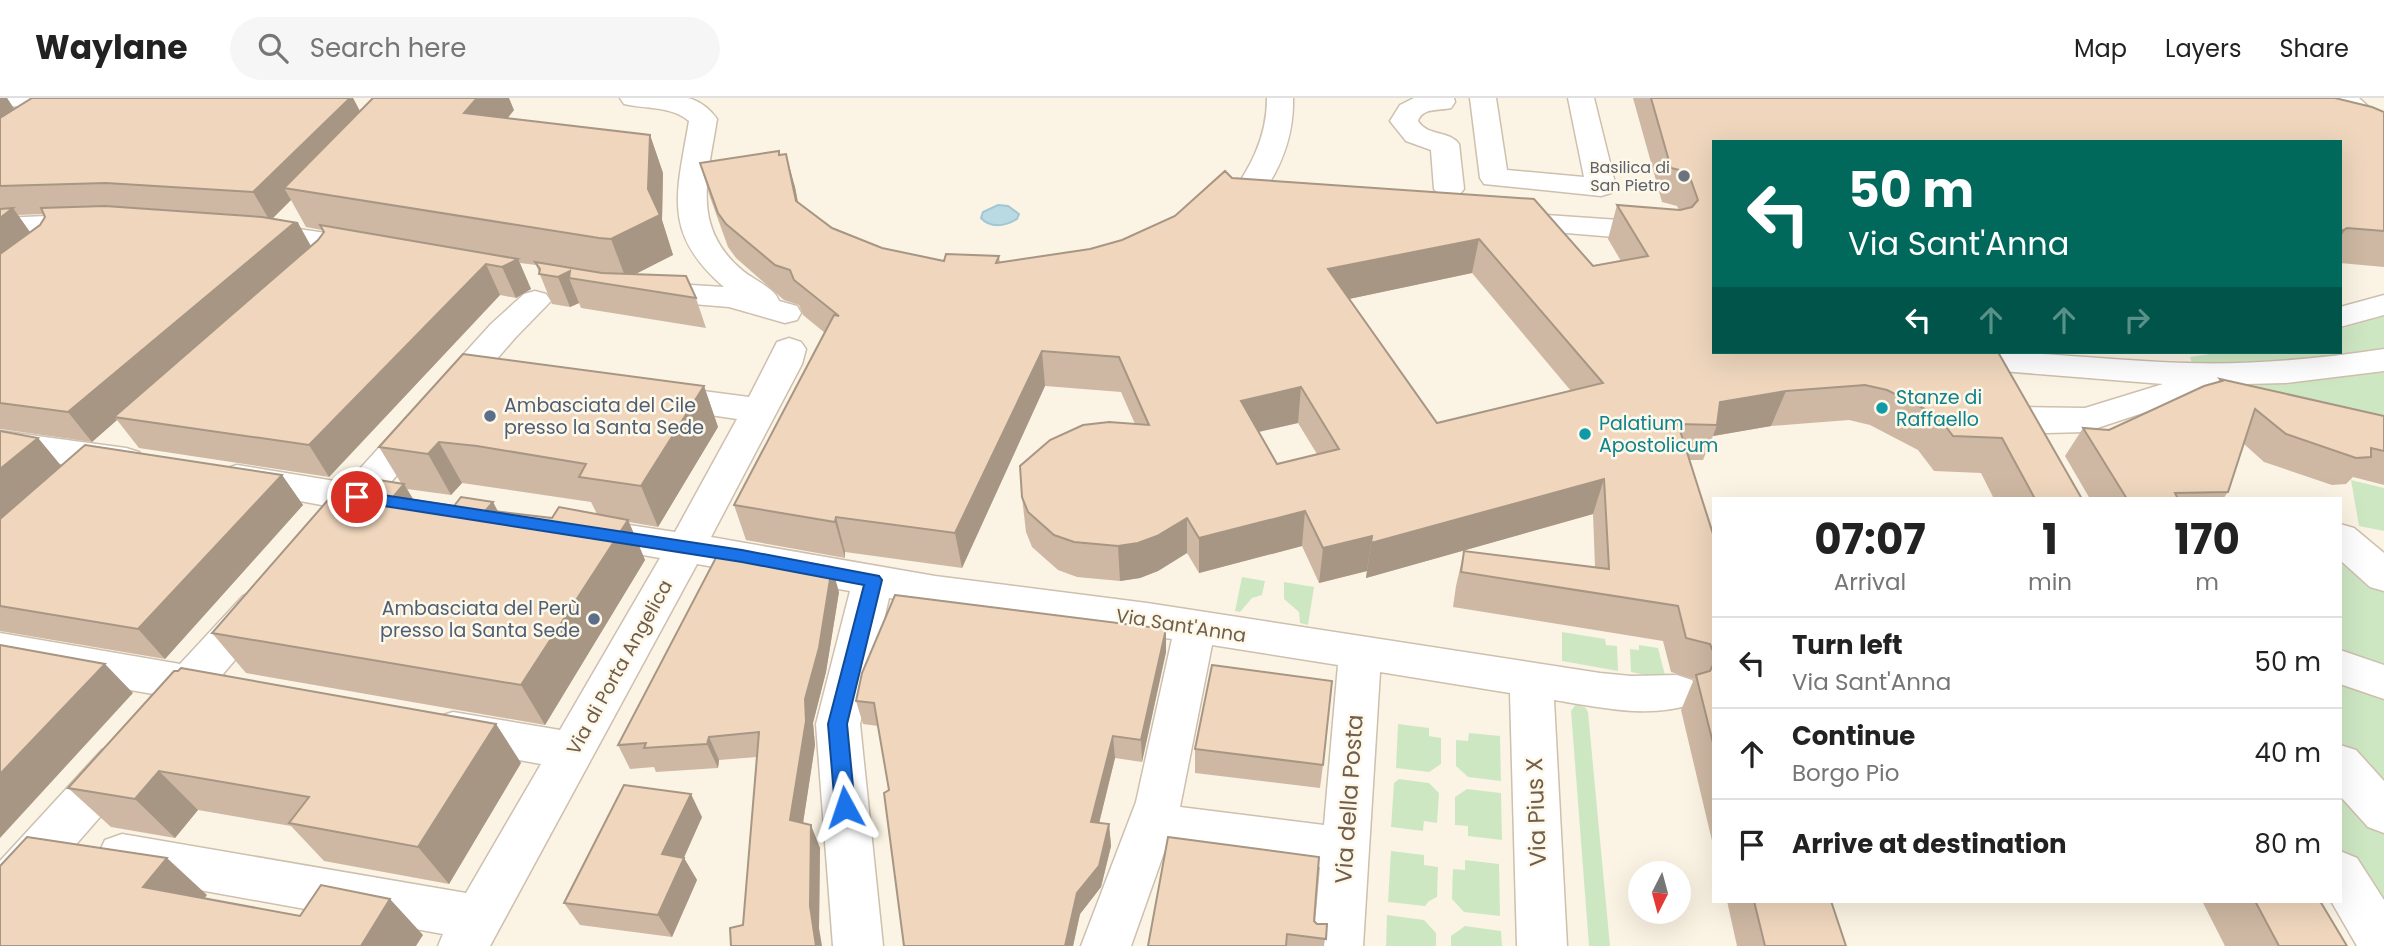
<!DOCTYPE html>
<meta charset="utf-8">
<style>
:root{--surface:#fff;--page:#f6f6f6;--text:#222;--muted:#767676;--line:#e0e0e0}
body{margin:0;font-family:Poppins,sans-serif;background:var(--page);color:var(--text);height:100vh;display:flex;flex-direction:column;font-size:26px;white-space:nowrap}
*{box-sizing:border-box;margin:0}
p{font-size:23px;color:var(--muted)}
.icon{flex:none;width:38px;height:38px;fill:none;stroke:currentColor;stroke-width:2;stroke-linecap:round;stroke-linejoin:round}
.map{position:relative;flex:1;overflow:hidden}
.details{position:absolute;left:1712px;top:399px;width:630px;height:406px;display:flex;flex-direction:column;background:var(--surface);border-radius:0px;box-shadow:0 7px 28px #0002}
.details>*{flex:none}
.top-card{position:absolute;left:1712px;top:42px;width:630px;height:214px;border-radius:0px;box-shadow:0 7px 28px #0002;background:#00695c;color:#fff;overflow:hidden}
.needle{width:46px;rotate:186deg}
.tools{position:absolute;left:1628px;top:763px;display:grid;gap:14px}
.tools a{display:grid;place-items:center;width:63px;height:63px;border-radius:50%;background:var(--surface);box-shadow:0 7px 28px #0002;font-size:35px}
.pin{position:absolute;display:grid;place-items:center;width:60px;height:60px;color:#fff;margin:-30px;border:4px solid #fff;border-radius:50%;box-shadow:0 2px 7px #0007}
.me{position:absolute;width:77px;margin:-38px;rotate:355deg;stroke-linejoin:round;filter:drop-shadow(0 0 5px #0008)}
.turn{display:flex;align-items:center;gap:24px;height:147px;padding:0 21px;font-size:32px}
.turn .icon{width:91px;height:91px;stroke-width:2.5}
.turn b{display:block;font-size:49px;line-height:60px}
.lanes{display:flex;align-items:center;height:66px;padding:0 21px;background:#0003;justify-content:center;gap:35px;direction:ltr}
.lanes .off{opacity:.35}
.eta{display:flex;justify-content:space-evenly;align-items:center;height:119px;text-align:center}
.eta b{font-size:42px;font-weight:700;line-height:49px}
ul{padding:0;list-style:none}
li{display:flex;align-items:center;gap:21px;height:91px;padding:0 21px;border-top:2px solid var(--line)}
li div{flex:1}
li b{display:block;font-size:26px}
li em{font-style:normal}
header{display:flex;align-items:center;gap:42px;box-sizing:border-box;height:98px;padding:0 35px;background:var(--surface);border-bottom:2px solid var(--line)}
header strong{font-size:33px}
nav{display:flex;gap:38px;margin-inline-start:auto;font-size:24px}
.search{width:490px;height:63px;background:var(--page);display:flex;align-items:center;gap:18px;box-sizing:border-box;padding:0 24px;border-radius:38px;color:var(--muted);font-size:26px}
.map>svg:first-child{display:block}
.green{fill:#cee7c3}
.water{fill:#b9d9e3;stroke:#a0c7d4;stroke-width:2}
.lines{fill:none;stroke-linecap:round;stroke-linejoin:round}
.minor-casing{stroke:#cebfae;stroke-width:3}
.minor{fill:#fff;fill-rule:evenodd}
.wall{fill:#ceb8a3;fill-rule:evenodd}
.shaded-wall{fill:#a79684}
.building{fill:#efd6bd;stroke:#a79684;stroke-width:2;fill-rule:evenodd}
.route{fill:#1a73e8;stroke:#114b97;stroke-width:2}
.worship-dot{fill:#6b7280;stroke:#fef8e9;stroke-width:2.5}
.culture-dot{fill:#0f9aa8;stroke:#fef8e9;stroke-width:2.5}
.service-dot{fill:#5c6f8a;stroke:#fef8e9;stroke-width:2.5}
.labels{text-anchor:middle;stroke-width:5;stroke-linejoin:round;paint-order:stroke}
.far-worship-label{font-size:16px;fill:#5b616d;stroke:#fef8e9;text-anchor:end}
.culture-label{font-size:19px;fill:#0d838f;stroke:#fef8e9;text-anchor:start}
.service-label{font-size:19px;fill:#4e5e75;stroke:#fef8e9;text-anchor:start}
.street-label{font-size:19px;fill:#715d4b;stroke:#fef8e9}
.near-street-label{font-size:23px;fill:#715d4b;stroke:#fef8e9}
</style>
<header>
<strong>Waylane</strong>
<div class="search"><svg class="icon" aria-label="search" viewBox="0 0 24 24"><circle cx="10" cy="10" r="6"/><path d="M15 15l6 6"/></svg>Search here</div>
<nav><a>Map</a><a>Layers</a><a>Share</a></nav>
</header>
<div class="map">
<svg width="2384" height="848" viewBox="0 0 2384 848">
<rect width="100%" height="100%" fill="#fbf4e4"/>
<!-- green -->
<g class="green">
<polygon points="2384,218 2384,250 2275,265 2192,266 2190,259 2223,254 2340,254 2340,231"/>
<polygon points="2384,271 2384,322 2228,284"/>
<polygon points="2351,382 2384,390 2384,433 2359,428"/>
<polygon points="2340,456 2344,456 2384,485 2384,578 2340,561"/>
<polygon points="1242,479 1265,483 1262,497 1252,500 1240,514 1235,513"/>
<polygon points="1284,484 1314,489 1308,527 1300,525 1299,514 1284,501"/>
<polygon points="1562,534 1605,541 1606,547 1617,548 1618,573 1562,563"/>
<polygon points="1639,547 1658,550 1666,581 1631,574 1630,551 1639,552"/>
<polygon points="2340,578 2384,594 2384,696 2340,647"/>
<polygon points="1576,606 1585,609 1588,614 1610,848 1589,848 1571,613"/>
<polygon points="1398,626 1429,630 1429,638 1441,640 1441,666 1429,674 1396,670"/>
<polygon points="1469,635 1500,638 1501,683 1468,679 1456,668 1456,642 1468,643"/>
<polygon points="1399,681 1429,685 1439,695 1437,725 1424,723 1423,733 1391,729 1394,685"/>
<polygon points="2340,686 2384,736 2384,829 2340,759"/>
<polygon points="1467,691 1501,695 1502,742 1468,738 1468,728 1455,727 1455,699"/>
<polygon points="1391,753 1424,757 1424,767 1438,769 1437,799 1429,803 1425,808 1388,804"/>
<polygon points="1465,762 1499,766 1500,818 1464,814 1452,801 1453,771 1465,772"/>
<polygon points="1387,817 1424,822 1436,835 1436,848 1386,848"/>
<polygon points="1465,828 1501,833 1502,848 1451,848 1451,838"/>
</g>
<!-- water -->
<path class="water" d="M998 107 1008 108 1019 116 1017 121C1004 129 990 130 981 120L983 114Z"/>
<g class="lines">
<!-- minor casing -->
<g class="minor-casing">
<g id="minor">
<polygon points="0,0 93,0 95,4 91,10 82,12 8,8 0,6"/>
<path d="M620 0H688C700 3 710 11 717 21 708 79 690 129 743 173 754 182 775 190 779 203L797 208 801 215 797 222 785 225 729 209 631 201 626 194 631 187 642 184 724 189C661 135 677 95 689 23 672 8 645 11 624 6Z"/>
<path d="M1267 0H1293C1294 37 1282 68 1261 98L1272 101 1277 107 1272 113 1262 116 1231 111 1226 105C1249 71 1267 42 1267 0Z"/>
<path d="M1414 0H1454L1455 4 1451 10C1439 13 1423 9 1418 23 1428 39 1449 32 1459 46L1464 91 1459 97 1449 100 1439 97 1434 91 1431 52 1406 43 1390 23 1400 7Z"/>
<polygon points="1470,0 1496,0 1507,72 1584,79 1568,0 1594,0 1616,89 1611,95 1601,98 1484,86 1480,80"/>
<polygon points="2330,0 2359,0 2384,23 2384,44 2372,42"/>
<polygon points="1503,114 1663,125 1674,128 1678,134 1674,140 1663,143 1492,129 1488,123 1492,117"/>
<polygon points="94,116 105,119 109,125 105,131 0,138 0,120"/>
<polygon points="255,125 369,141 380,143 384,150 380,157 369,159 244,140 240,134 244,128"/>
<path d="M535 193 546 196 551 203 515 240 385 391 398 394 404 404 398 414 385 417 365 414C353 427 345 430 328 425L323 415 327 408 224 389 218 380 224 371 237 367 347 385 491 226 524 196Z"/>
<polygon points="2384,197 2384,217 2340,229 2340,209"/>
<path d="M789 240 801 244 806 251 802 266 711 439 935 478 1147 505 1600 575 1631 578 1677 577 1692 582 1699 594 1692 606C1648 621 1599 609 1554 602L1567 848H1517L1510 595 1380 574 1363 848H1313L1320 769 1166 749 1131 848H1081L1136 704 1172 541 889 500 860 626 883 848H833L816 626 850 493 697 466 490 848H438L443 836 122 778 105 772 98 757 105 742 122 736 466 795 541 666 453 650 437 645 431 632 437 619 453 614 560 632 660 460 569 444 564 434 569 424 583 420 675 434 737 321 657 309 645 306 640 298 645 290 657 287 749 299 777 244ZM1212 547 1338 567 1324 727 1180 709Z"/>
<path d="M2384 251V273L2285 285 2206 287 2210 295 2205 303 2161 309 2085 334 2047 335 2005 329 2000 321 2005 313 2018 309 2085 310 2163 286 1989 272 1977 269 1972 261 1977 254C2047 254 2116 263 2186 265 2253 267 2318 261 2384 251Z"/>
<polygon points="0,333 126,350 139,354 144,363 139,372 126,376 0,357"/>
<polygon points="2340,426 2354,430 2384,455 2384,493 2370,489 2340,462"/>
<path d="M257 493 271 498 277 509 271 520 223 576 233 589 226 601 211 606 199 604C182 624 177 635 150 626L143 613 153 596 0 569V535L180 566 243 498Z"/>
<polygon points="2340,552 2384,567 2384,601 2340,586"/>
<polygon points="118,647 134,652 141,666 134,680 17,814 0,820 0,763 102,652"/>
<polygon points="2340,647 2356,652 2384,683 2384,735 2368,729 2340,698"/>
<polygon points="2340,753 2357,760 2384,802 2384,848 2357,848 2331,803 2340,803"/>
</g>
</g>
<!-- minor -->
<use href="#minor" class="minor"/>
</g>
<!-- wall -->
<g class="wall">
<path d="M0 0H7L14 11 353 0 360 13 514 12 508 20 650 37 663 75 662 122 673 157 634 176 696 200 706 230 581 210 579 205 570 209 552 206 536 167 520 165 531 191 516 200 500 197 329 379 139 350 117 322 92 344 0 331ZM291 102 306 129 322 132 324 134 318 142 311 148 298 125 273 120ZM44 116 45 119 40 127 30 134 18 117Z"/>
<path d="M1633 0H2335L2384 14V169L2340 165V44H1713L1998 254 2082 401H1994L1981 375 1934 373 1918 352 1870 327 1849 322 1771 328 1713 338 1703 362H1689L1713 436V747L1681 612 1694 581 1671 574 1663 543 1453 509 1456 488 1464 453 1595 469 1593 416 1366 480 1367 473 1319 485 1302 448 1199 475 1187 455 1158 473 1140 480 1120 483 1077 479 1058 472 1032 449 1026 434 1022 399 1135 326 1121 294 1045 288 962 470 845 454V460L746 442 734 407 825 235 803 217 799 207 784 202 736 160 728 149 710 99 700 65 780 57 795 89 798 104 832 130 882 150 944 163 999 158 1000 165 1090 151 1122 142 1175 118 1232 80 1593 168 1621 163 1608 141 1617 107 1679 112 1677 108 1662 104ZM1472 175 1571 293 1437 325 1349 201ZM1298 325 1317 356 1277 366 1259 334Z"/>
<polygon points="2220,281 2384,318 2384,387 2353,379 2346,386 2332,387 2264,364 2244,346 2228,394 2223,401 2090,401 2065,358 2083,330 2109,332 2218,284"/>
<path d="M704 288 718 329 658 429 629 424 645 462 545 627 246 575 212 535 401 385 379 349ZM462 385 591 404 597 416 552 420 499 414 414 402 407 391 451 397Z"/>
<polygon points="0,333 38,340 61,368 282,377 303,407 165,561 0,533"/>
<polygon points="839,494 826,574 813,625 815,647 803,725 820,750 819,830 743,827 757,659 719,662 718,670 656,674 654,669 630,671 618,647"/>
<polygon points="1166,554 1142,664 1115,660 1099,725 1109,726 1111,748 1101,789 1080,816 1073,848 904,848 889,692 878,628 863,626 856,603"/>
<polygon points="174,573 496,626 521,665 449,786 324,763 291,728 198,712 175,740 111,729 68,690"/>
<polygon points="1195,651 1323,667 1320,690 1195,675"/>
<polygon points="702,719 684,760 697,782 672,839 580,827 564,805"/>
<polygon points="1727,803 1831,803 1846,848 1737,848"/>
<polygon points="2202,803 2320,803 2347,848 2225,848"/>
<polygon points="1314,823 1317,826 1327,826 1324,848 1148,848"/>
</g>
<!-- shaded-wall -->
<g class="shaded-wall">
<polygon points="0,0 7,0 19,18 0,32"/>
<polygon points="350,0 353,0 366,25 284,90 291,102 270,123 253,94"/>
<polygon points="477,0 509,0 514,12 480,53 464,15"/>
<polygon points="650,37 663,75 662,122 673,157 626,181 611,141 648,91"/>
<polygon points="786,56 795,89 804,137 796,103"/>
<polygon points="13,110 34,140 0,166 0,120"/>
<polygon points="298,125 314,154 114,319 117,322 92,344 68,314 293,126"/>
<polygon points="2347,130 2340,139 2340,134"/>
<polygon points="1479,141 1472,175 1325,206 1328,171"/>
<polygon points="518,161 531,191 516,200 502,169"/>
<polygon points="486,166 500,197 329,379 309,347"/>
<polygon points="570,173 569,180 579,205 570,209 558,179"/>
<polygon points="1042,253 1045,288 962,470 955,435"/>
<polygon points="704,288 718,329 658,429 641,388"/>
<polygon points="1301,289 1298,325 1240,338 1241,303"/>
<polygon points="1786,293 1771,328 1713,338 1717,327 1720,304"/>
<polygon points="38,340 63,370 0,425 0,371"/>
<polygon points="439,344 462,385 451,397 428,356"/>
<polygon points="282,377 303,407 165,561 138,531"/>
<polygon points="1604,381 1593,416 1366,480 1371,445"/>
<polygon points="404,386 428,427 393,399"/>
<polygon points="493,404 515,445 486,412"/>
<polygon points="1305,413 1302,448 1199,475 1199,440"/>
<polygon points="836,419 845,454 845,460 835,424"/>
<polygon points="1187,420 1187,455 1158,473 1140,480 1120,483 1118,448"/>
<polygon points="628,422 645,462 545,627 521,587"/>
<polygon points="1372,438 1367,473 1319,485 1323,450"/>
<polygon points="832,469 839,494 826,574 813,625 815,647 800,745 790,722 805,601"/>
<polygon points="1166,531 1166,554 1142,664 1141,642"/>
<polygon points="105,566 133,595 0,740 0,676"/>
<polygon points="496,626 521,665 449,786 418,749"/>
<polygon points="1113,638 1115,660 1094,746 1091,724"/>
<polygon points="709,639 719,662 718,670 707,646"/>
<polygon points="159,673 198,712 175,740 135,701"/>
<polygon points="691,696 702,719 675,779 662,756"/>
<polygon points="1109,726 1111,748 1101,789 1080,816 1073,848 1065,848 1077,795"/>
<polygon points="811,727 820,750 819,830 822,848 816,848 810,808"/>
<polygon points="167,760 207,797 185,826 143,789"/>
<polygon points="684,760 697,782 672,839 658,817"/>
<polygon points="390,801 423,837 416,848 361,848"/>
</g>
<!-- building -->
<g class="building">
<polygon points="32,0 350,0 253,94 106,85 0,88 0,20"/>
<polygon points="373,0 477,0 464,15 650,37 648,91 660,117 611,141 599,140 284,90"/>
<path d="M1651 0H2335L2372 9 2384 14V133L2347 130 2340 134V44H1713V254H1998L2082 401H2035L2002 340 1953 338 1937 317 1887 292 1865 287 1786 293 1720 304 1717 327 1678 326 1713 436V553L1710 546 1686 540 1678 508 1461 474 1464 453 1609 471 1604 381 1371 445 1372 438 1323 450 1305 413 1199 440 1187 420 1157 438 1138 445 1118 448 1074 444 1054 437 1028 414 1022 399 1020 368 1050 342 1083 327 1109 324 1149 327 1119 259 1042 253 955 435 836 419 835 424 734 407 834 217 839 218 794 182 790 172 775 167 726 126 718 115 700 65 779 53V57L786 56 796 103 832 130 882 150 944 163 946 156 999 158 996 165 1090 151 1122 142 1175 118 1225 73 1232 80 1534 101 1593 168 1648 158 1617 107 1680 112 1692 109 1698 102 1688 74 1671 70ZM1479 141 1603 285 1437 325 1328 171ZM1301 289 1339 351 1277 366 1241 303Z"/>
<polygon points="105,108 262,119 298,125 293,126 68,314 0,305 0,156 40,127 45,119 41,110"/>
<polygon points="13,110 0,120 0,111"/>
<polygon points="320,127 518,161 502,169 486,166 309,347 114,319 318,142 324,134"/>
<polygon points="535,164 602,175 686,178 696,200 569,180 570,173 558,179 539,176 540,171"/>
<polygon points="463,256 704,288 641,388 579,379 586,366 477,348 439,344 428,356 379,349"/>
<polygon points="2220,281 2384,318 2384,353 2371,350 2371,359 2356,360 2286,336 2255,311 2228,394 2175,395 2178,401 2127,401 2083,330 2109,332 2204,288 2222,283"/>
<polygon points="0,333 38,340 0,371"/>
<polygon points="85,347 282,377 138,531 0,508 0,421"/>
<polygon points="353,378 404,386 393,399 454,408 461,399 493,404 486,412 552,420 559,409 628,422 521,587 212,535 328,402"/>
<polygon points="721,450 832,469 819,550 805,601 806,623 790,722 811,727 810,808 816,848 731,848 730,830 743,827 759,634 709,639 707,646 644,650 646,645 618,647"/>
<polygon points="895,497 1166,531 1141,642 1113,638 1091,724 1109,726 1099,768 1077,795 1065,848 904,848 884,695 889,692 874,605 856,603 862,575"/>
<polygon points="0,547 105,566 0,676"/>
<polygon points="1212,567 1332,583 1323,667 1195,651"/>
<polygon points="1713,567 1713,645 1696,577 1710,573"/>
<polygon points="181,570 496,626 418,749 289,725 309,699 159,673 135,701 68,690 174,573 178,573"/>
<polygon points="624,687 691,696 662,756 684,760 658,817 564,805"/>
<polygon points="27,739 167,760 143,789 300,818 321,787 390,801 361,848 0,848 0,768"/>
<polygon points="1168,739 1319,759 1314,823 1317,826 1327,826 1326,841 1287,836 1286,848 1148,848"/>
<polygon points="1754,803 1831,803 1846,848 1765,848"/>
<polygon points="2255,803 2320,803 2347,848 2279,848"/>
</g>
<!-- route -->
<polygon class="route" points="357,393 742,452 879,478 882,482 847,626 855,709 852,715 845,718 838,715 835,709 828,626 864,487 742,464 352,403 349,399 352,395"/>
<!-- markers -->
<circle class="worship-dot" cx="1684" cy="78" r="7"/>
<g class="culture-dot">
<circle cx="1882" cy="310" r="7"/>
<circle cx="1585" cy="336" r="7"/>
</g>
<g class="service-dot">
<circle cx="490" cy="318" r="7"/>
<circle cx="594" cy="521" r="7"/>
</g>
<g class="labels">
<!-- far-worship labels -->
<g class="far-worship-label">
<text x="1670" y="75">Basilica di<tspan x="1670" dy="18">San Pietro</tspan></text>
</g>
<!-- culture labels -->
<g class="culture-label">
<text x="1896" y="306">Stanze di<tspan x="1896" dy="22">Raffaello</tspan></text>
<text x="1599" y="332">Palatium<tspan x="1599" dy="22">Apostolicum</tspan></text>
</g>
<!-- service labels -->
<g class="service-label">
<text x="504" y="314">Ambasciata del Cile<tspan x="504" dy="22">presso la Santa Sede</tspan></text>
<text x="580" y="517" text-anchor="end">Ambasciata del Perù<tspan x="580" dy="22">presso la Santa Sede</tspan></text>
</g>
<!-- street labels -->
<g class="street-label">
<text transform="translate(1181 527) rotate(9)" y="7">Via Sant'Anna</text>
<text transform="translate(619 569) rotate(-61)" y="7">Via di Porta Angelica</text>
</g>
<!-- near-street labels -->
<g class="near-street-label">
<text transform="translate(1349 701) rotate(-86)" y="8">Via della Posta</text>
<text transform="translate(1536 714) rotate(-92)" y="8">Via Pius X</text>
</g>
</g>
</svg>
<div class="tools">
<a><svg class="needle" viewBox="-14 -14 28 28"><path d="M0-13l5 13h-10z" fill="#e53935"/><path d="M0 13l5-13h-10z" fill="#767676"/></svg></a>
</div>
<div class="pin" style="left:357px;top:399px;background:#d93025"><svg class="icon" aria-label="arrive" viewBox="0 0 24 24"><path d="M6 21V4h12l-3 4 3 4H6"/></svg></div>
<svg class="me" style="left:845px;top:709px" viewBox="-20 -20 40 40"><path d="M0-17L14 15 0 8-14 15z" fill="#1a73e8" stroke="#fff" stroke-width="4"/></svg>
<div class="top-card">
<div class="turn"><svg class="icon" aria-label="left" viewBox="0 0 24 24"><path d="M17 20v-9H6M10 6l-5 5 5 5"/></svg><div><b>50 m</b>Via Sant'Anna</div></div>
<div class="lanes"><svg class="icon" aria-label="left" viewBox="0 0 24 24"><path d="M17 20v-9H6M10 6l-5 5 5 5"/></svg><svg class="icon off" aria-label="ahead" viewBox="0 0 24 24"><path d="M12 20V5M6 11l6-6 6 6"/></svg><svg class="icon off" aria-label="ahead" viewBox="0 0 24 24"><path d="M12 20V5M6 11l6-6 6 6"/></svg><svg class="icon off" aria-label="right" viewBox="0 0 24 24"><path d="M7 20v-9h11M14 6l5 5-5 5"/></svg></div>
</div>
<section class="details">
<div class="eta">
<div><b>07:07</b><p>Arrival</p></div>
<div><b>1</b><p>min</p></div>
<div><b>170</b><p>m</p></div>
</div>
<ul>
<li><svg class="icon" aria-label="left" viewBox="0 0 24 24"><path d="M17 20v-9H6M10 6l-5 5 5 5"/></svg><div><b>Turn left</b><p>Via Sant'Anna</p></div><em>50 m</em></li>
<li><svg class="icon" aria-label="ahead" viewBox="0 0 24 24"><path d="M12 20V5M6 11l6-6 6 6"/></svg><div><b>Continue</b><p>Borgo Pio</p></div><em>40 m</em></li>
<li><svg class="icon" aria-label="arrive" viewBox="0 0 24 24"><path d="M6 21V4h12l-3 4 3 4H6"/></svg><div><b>Arrive at destination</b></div><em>80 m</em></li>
</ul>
</section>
</div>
